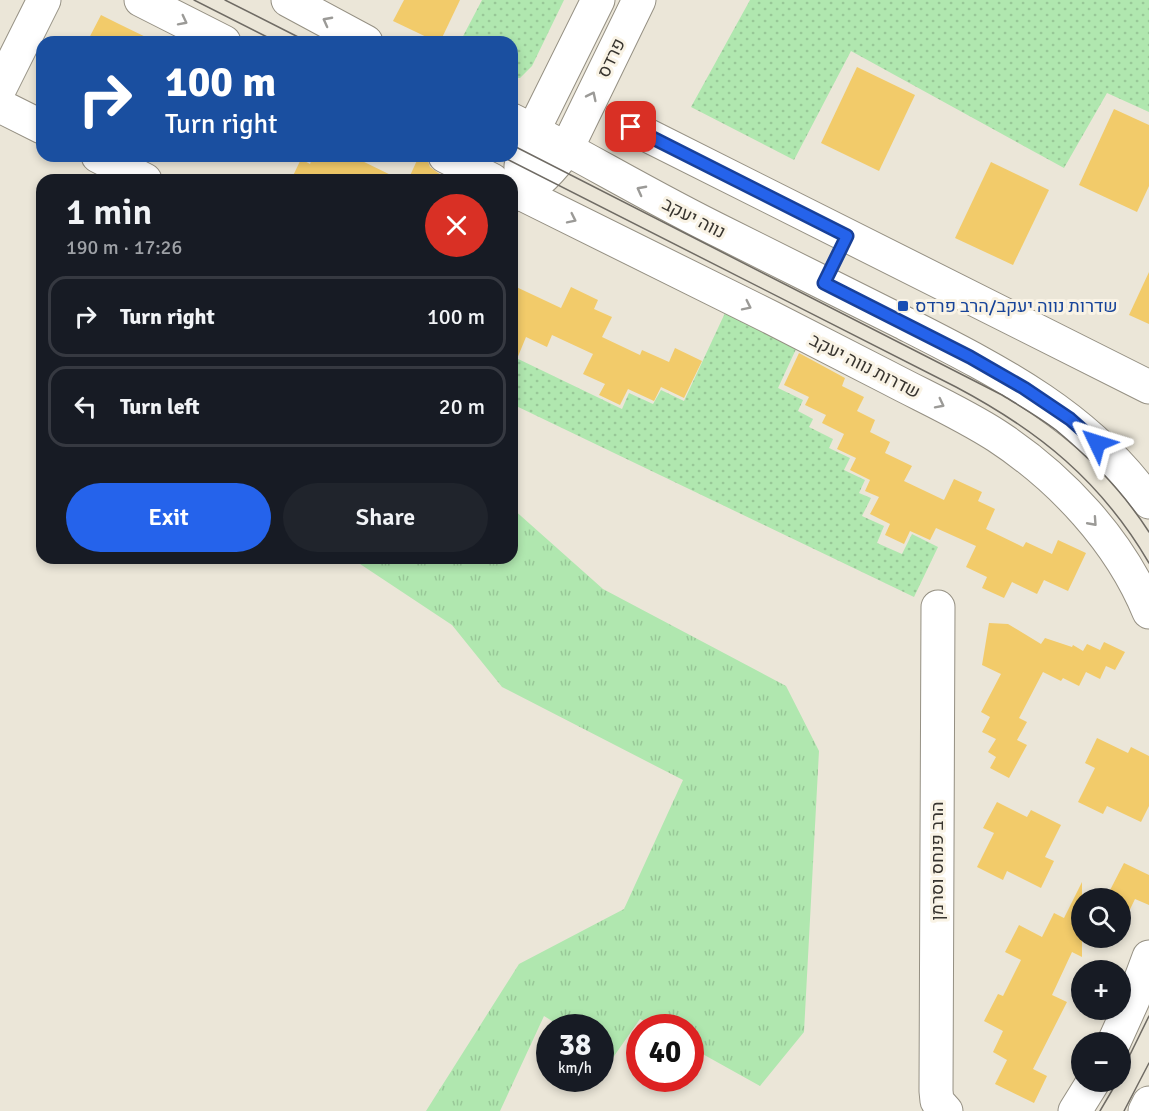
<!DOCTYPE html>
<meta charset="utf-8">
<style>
:root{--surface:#171b24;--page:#20242c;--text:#f1f3f6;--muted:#9ea1a6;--line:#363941;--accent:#2563eb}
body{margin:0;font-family:Signika,Heebo,sans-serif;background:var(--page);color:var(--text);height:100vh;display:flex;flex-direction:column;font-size:22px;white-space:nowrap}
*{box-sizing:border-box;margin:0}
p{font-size:20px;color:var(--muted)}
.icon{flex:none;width:33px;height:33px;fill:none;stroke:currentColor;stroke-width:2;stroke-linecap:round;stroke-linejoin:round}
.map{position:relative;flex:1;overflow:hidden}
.panel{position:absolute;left:36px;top:174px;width:482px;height:390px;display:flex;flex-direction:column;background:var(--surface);border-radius:18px;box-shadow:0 3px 9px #0003}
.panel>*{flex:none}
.top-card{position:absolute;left:36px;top:36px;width:482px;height:126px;border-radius:18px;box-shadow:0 3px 9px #0003;background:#1a4fa0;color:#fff;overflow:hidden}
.controls{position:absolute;left:1071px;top:888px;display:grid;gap:12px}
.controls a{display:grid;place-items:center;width:60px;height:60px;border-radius:50%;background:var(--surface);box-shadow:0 3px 9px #0003;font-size:30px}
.speed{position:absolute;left:536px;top:1014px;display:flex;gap:12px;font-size:30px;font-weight:700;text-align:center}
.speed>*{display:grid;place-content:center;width:78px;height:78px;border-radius:50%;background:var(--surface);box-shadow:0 3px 9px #0003;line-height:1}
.speed small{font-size:15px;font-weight:400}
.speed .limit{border:9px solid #d22;background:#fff;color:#111}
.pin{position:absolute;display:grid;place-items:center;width:51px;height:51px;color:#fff;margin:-26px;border-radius:12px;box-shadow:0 3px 9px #0006}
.me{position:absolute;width:66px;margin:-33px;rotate:311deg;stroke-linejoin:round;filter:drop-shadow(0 0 4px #0008)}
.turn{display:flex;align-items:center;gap:21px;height:126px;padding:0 30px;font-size:27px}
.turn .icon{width:78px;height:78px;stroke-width:2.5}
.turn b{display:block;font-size:42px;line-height:51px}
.round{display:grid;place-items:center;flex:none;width:63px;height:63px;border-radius:32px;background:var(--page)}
.headline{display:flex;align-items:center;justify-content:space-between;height:102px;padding:0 30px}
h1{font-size:36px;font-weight:600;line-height:45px}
.primary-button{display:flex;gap:12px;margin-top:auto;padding:12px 30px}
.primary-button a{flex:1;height:69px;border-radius:36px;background:var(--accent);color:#fff;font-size:24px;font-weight:600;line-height:69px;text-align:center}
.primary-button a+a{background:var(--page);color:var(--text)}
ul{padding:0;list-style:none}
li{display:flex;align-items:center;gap:18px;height:81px;margin:0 12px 9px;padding:0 18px;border:3px solid var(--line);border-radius:18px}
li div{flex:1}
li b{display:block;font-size:22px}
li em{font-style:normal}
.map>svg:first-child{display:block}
.grass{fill:url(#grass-tufts)}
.park{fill:url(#park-dots)}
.building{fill:#f2cb6a}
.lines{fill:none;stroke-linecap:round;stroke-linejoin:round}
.minor-casing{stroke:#959083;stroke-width:35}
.minor{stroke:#fff;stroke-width:33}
.tram{stroke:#6f6b64;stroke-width:1.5}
.oneway{stroke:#9b9a97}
.route-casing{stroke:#184099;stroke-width:15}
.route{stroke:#2563eb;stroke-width:10}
.transit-dot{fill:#1a4fb4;stroke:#f9f3e5;stroke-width:2}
.labels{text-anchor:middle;stroke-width:6;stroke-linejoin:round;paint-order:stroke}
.street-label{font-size:18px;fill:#37342f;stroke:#f9f3e5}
.transit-label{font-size:18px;fill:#164399;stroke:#f9f3e5;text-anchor:start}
</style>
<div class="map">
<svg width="1149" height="1111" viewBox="0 0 1149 1111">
<defs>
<pattern id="grass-tufts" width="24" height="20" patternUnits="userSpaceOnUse" patternTransform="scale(1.5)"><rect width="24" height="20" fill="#b0e7af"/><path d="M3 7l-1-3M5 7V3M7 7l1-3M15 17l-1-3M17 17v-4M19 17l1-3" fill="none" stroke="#98c797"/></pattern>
<pattern id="park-dots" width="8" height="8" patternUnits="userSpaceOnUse" patternTransform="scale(1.5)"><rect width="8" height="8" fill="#b0e7af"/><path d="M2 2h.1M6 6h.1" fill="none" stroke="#98c797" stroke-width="1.8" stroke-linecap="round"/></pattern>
</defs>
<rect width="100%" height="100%" fill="#ebe6d8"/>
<!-- grass -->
<polygon class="grass" points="512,508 603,589 786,686 819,751 804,1032 760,1086 690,1047 690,1028 656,1027 640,1019 612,1059 600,1051 600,1028 562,1027 544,1016 500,1111 426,1111 519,964 624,909 683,780 502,687 452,625 351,558 512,558"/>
<!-- park -->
<g class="park">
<polygon points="482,0 564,0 532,66 520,78 512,78 512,42 460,42"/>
<polygon points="750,0 1149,0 1149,112 1107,93 1064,168 851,51 794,160 691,107"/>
<polygon points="725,313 797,347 778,388 803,400 798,411 813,419 809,427 833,439 829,448 850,458 844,470 865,480 859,493 871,498 862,516 884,526 877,543 902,554 912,534 938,547 914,597 512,404 512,356 622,409 629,393 653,404 661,390 684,401"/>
</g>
<!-- building -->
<g class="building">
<polygon points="404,0 460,0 440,42 437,42 393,21"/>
<polygon points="101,15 119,24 156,42 87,42"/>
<polygon points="857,67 915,95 879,171 821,143"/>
<polygon points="1114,109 1149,125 1149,186 1137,212 1079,185"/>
<polygon points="313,156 352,156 401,180 291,180 301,159 310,164"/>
<polygon points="419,156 427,159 430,167 441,175 439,180 408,180"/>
<polygon points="991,162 1049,190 1013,265 955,238"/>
<polygon points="1149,272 1149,324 1129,315"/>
<polygon points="512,285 561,308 571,287 598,300 594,309 612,317 602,337 640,355 642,350 669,362 675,348 702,361 684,398 661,387 654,401 628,389 620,405 599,395 605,384 583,374 593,354 552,335 547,347 526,337 512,371"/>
<polygon points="799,353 845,378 842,386 864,397 857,411 875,420 870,432 890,442 885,453 912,466 904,481 944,500 954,479 982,492 978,501 995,509 986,529 1023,547 1026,542 1052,554 1058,540 1086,553 1068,591 1044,580 1037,594 1012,582 1004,598 982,588 987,577 966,567 976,546 936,528 930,540 910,531 904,544 885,535 890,524 870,514 879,497 865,491 870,480 850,470 856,458 837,449 844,434 822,423 826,415 805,405 809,397 784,385"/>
<polygon points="989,623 1008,624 1041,644 1045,638 1072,647 1073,645 1083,651 1087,644 1100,650 1104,642 1125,652 1115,670 1106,666 1100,679 1086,672 1079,686 1063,678 1061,681 1043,672 1019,718 1027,722 1017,740 1027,745 1009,778 990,768 996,757 988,752 996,739 982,732 990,717 981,712 1001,674 982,665"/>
<polygon points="1097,738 1128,753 1131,747 1149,756 1149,806 1141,822 1107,806 1103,814 1078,802 1095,768 1085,763"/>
<polygon points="997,802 1027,817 1031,810 1061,825 1045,857 1054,861 1041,888 1007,871 1003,880 977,867 994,833 983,828"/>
<polygon points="1124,863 1149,875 1149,905 1135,899 1120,930 1120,898 1106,898"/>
<polygon points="1082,882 1082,957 1072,952 1052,995 1067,1002 1033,1069 1047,1076 1034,1103 995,1084 1007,1060 993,1052 1003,1031 984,1021 998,994 1003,996 1021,960 1005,952 1019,925 1042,937 1054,913 1064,918"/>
</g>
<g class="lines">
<!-- minor casing -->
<g class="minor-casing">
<g id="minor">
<polyline points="141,0 224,42"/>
<polyline points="288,0 366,42"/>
<polyline points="0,88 44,0"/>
<polyline points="0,106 42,127"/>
<path d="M512 120C583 156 652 198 724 233 783 263 843 292 902 322 996 370 1086 414 1149 502"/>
<polyline points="631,127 1149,387"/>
<polyline points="98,156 145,180"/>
<polyline points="445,156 492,180"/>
<path d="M512 189C598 232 685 275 772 318 811 338 850 358 889 378 925 397 963 414 997 436 1061 478 1120 541 1149 612"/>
<path d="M520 194C540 183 554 167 567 148L639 0"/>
<polyline points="520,194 521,166 533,131 598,0"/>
<polyline points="938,607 936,1091 937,1101 946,1111"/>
<polyline points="1114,1042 1133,1000 1149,957"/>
<polyline points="1075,1111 1093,1082"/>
<polyline points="1145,1111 1149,1103"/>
</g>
</g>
<!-- minor -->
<use href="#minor" class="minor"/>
<!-- tram -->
<g class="tram">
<polyline points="194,0 277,42"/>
<polyline points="225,0 308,42"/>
<path d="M512 145 1002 395C1020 406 1039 417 1056 430 1091 459 1124 493 1149 532"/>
<path d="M501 156 956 387C1039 431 1101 481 1149 563"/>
<polyline points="1120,1075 1149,1016"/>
<polyline points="1100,1111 1117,1082"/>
<polyline points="1124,1111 1149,1063"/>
</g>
</g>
<!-- one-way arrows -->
<defs><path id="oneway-chevron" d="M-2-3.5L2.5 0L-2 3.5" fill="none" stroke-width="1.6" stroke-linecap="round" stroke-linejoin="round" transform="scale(1.5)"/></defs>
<g class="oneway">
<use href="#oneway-chevron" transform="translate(183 21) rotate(27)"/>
<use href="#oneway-chevron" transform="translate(327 21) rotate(-152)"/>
<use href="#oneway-chevron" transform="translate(592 96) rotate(-64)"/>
<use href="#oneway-chevron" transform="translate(641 190) rotate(-152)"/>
<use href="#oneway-chevron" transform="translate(572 219) rotate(26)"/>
<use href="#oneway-chevron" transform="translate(747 306) rotate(26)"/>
<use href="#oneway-chevron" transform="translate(940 404) rotate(27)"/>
<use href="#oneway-chevron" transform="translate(1093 522) rotate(48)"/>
</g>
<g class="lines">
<!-- route casing -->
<g class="route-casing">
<polyline id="route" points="631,127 847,236 824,283 970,357 1024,388 1070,419 1097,443"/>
</g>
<!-- route -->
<use href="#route" class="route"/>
</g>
<!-- markers -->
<rect class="transit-dot" x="897" y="300" width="12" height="12" rx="3"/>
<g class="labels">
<!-- street labels -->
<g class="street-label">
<text transform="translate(611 58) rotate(-64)" y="6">פרדס</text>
<text transform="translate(694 218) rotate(27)" y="6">נווה יעקב</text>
<text transform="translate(865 366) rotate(27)" y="6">שדרות נווה יעקב</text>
<text transform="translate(937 861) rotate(-90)" y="6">הרב פנחס וסרמן</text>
</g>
<!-- transit labels -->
<g class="transit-label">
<text x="915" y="312">שדרות נווה יעקב/הרב פרדס</text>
</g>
</g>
</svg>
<div class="controls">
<a><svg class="icon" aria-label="search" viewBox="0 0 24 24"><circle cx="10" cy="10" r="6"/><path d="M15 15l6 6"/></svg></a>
<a>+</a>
<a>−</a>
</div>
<div class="speed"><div>38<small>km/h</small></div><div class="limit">40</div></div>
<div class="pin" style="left:631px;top:127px;background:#d93025"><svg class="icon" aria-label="arrive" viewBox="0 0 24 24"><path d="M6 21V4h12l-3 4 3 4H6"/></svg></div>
<svg class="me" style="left:1097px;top:443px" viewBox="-20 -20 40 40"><path d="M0-17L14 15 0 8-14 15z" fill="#2563eb" stroke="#fff" stroke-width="4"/></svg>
<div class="top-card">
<div class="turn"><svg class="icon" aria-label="right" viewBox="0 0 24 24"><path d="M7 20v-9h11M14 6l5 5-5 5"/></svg><div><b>100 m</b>Turn right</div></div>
</div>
<section class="panel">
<div class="headline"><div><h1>1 min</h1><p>190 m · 17:26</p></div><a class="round" style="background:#d93025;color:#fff"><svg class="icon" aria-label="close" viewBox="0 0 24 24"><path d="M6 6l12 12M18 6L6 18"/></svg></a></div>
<ul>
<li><svg class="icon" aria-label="right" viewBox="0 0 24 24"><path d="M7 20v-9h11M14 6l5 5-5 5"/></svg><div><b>Turn right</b></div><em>100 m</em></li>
<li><svg class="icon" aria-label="left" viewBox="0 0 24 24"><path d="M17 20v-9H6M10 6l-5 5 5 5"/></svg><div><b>Turn left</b></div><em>20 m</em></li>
</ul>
<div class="primary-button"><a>Exit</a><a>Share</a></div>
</section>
</div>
